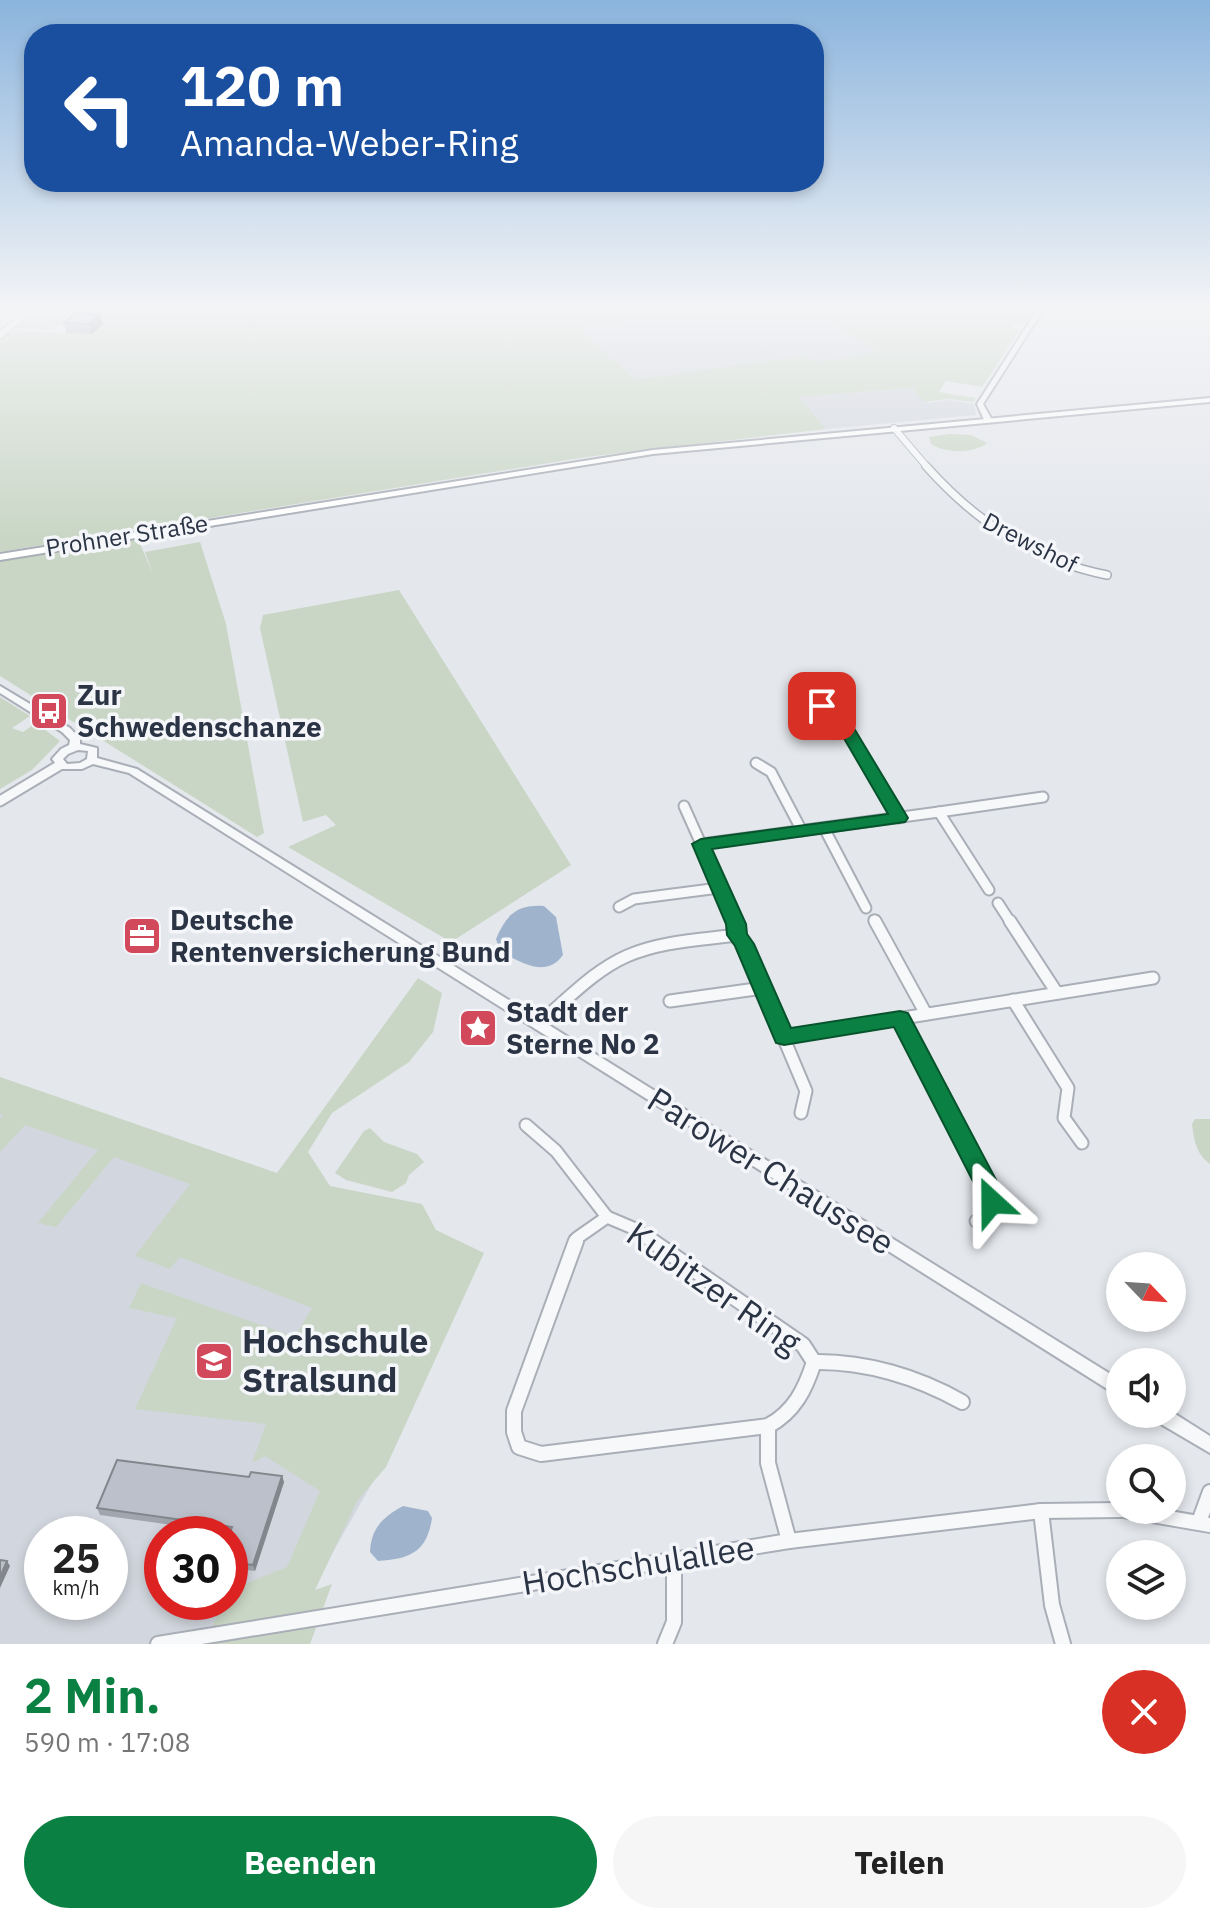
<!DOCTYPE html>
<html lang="de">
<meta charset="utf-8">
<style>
:root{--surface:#fff;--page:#f6f6f6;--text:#222;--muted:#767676;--accent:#0b8043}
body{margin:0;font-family:"IBM Plex Sans",sans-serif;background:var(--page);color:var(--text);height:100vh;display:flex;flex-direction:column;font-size:30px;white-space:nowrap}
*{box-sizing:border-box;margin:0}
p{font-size:26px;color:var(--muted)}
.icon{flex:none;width:44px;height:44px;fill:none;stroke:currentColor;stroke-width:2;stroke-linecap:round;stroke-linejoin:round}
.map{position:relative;height:1644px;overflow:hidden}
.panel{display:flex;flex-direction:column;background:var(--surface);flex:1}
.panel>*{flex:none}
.top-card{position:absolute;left:24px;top:24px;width:800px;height:168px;border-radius:32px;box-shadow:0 4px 12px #0003;background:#1a4fa0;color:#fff;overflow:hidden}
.needle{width:52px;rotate:115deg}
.tools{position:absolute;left:1106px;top:1252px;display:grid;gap:16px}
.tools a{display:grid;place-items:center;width:80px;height:80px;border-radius:50%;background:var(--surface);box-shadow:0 4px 12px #0003;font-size:40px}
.speed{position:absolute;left:24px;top:1516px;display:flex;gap:16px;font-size:40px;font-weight:700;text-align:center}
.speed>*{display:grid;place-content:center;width:104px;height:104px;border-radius:50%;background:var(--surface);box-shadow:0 4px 12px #0003;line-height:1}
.speed small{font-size:20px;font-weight:400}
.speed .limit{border:12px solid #d22;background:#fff;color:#111}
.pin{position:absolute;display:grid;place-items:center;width:68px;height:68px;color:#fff;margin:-34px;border-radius:16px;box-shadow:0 4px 12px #0006}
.me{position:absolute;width:88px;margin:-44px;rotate:336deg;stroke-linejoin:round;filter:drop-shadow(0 0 6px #0008)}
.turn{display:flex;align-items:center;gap:28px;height:168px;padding:0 24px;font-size:36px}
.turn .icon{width:104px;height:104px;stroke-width:2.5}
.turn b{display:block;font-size:56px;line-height:68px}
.round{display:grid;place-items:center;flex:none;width:84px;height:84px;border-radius:42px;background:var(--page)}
.head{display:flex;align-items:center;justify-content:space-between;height:136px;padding:0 24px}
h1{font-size:48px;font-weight:700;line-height:60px;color:var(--accent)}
.primary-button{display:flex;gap:16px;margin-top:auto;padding:16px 24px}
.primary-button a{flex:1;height:92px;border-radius:48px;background:var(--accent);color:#fff;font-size:32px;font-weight:700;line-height:92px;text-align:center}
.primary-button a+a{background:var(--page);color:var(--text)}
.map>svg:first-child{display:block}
.built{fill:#d2d6de;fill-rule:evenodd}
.green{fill:#c9d6c5}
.water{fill:#9fb4cc}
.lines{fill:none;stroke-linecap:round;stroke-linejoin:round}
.minor-far4-casing{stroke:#a9aeb7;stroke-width:8}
.minor-far3-casing{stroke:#a9aeb7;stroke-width:10}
.minor-far2-casing{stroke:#a9aeb7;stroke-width:13}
.minor-far1-casing{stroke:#a9aeb7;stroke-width:15}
.minor-casing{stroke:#a9aeb7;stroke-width:18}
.tertiary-casing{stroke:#a9aeb7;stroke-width:4}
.secondary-casing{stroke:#a9aeb7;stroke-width:4}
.minor-far4{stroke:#f7f8fa;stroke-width:6}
.minor-far3{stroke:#f7f8fa;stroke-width:7}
.minor-far2{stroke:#f7f8fa;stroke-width:9}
.minor-far1{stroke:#f7f8fa;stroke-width:11}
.minor{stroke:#f7f8fa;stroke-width:14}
.tertiary{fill:#f7f8fa;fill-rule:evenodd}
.secondary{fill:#fff;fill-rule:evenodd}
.wall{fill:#a1a5ae}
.shaded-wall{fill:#83868d}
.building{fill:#bbc0ca;stroke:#83868d;stroke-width:2}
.route{fill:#0b8043;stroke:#07532c;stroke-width:2}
.labels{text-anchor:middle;stroke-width:7;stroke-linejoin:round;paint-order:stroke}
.far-street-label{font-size:24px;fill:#2b3445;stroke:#f4f6f9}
.poi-label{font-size:28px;font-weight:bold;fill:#2b3445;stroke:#f4f6f9;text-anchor:start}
.near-street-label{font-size:34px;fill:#2b3445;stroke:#f4f6f9}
.near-poi-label{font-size:34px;font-weight:bold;fill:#2b3445;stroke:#f4f6f9;text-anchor:start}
</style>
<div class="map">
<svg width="1210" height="1644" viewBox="0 0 1210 1644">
<rect width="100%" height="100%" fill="#e4e7ec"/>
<!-- built -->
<g class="built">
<polygon points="729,307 806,307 879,353 820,362 805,356 634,381 578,328"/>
<polygon points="912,388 927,403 948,400 974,404 976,415 826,429 798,397"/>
<path d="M0 1085 476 1254 381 1467 281 1644H0ZM42 1534H110V1602H42ZM162 1534H230V1602H162Z"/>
</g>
<!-- green -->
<g class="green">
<polygon points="118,307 729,307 579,328 635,380 805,356 820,362 878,352 806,307 1036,307 1026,324 1015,323 1012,328 1020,330 982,387 946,381 939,392 975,398 974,402 948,399 925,402 912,388 799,397 826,429 586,457 0,552 0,336 16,331 92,334 102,324 58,325 48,330 16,328 26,318 103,319"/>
<path d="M950 434 971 435 987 443C974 454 944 453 931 444L929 437Z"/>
<polygon points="138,539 153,574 145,552 200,542 226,624 264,833 257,837 0,676 0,561"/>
<polygon points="399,590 571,865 451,942 288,847 336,825 326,815 303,822 260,628 263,615"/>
<polygon points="0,697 30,716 12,728 23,732 36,723 60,741 32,770 0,789"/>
<polygon points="418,978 442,993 433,1032 409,1062 332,1113 308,1152 330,1186 422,1204 436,1230 484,1253 386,1467 357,1501 315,1590 332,1584 310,1644 204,1644 224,1602 230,1602 230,1590 287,1567 320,1491 265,1456 252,1463 266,1424 135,1409 177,1318 129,1308 141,1283 295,1337 312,1308 180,1257 170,1269 135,1256 190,1184 114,1157 56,1227 38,1223 98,1150 25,1125 0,1152 0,1118 3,1115 0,1113 0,1077 277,1173"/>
<path d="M1195 1119H1210V1164C1196 1154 1194 1140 1192 1124Z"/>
<polygon points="370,1128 384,1142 417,1154 424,1162 409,1175 406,1183 392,1192 346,1180 335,1173 364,1131"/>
</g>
<!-- water -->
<g class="water">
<path d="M544 906 556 917 563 955C546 979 520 962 500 951L496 939C506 915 517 904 544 906Z"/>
<path d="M403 1506 428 1511 432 1518C427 1552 410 1559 378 1561L370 1552C371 1528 383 1517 403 1506Z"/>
</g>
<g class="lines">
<!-- minor-far4 casing -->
<g class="minor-far4-casing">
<g id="minor-far4">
<polyline points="0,335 34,307"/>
<polyline points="894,428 928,468"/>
</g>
</g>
<!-- minor-far3 casing -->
<g class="minor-far3-casing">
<path id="minor-far3" d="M926 466C976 522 1033 560 1107 575"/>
</g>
<!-- minor-far2 casing -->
<g class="minor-far2-casing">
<g id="minor-far2">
<polyline points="822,706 837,713 899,818"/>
<polyline points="756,763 771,772 802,831"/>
<polyline points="0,801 60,765"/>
<polyline points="684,806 701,844"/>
<polyline points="939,812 1043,797"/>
<polyline points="824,828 866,908"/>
<polyline points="998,903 1011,923"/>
<polyline points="619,907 634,899 719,888"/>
<polyline points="874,920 876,923"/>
<polyline points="736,923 701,844 939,812 989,890"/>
</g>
</g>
<!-- minor-far1 casing -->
<g class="minor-far1-casing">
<g id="minor-far1">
<polyline points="735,921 737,935 744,944 806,1091 801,1113"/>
<polyline points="875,921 926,1014"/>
<polyline points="1010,921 1057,993"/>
<polyline points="1013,1000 1068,1088 1064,1118 1082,1143"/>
<polyline points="670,1001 763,988"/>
<polyline points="900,1019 991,1193 991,1210 976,1221"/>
<path d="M538 1024C567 1000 593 971 627 956 661 941 700 940 737 935"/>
<polyline points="784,1037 1153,978"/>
<polyline points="526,1125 556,1151 607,1217"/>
<polyline points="575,1243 577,1238 607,1217 633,1228 654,1243"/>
</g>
</g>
<!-- minor casing -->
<g class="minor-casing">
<g id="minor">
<path d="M576 1241 514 1411V1432L519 1447 541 1454 768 1426C794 1412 805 1390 814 1362L803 1345 652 1241"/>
<path d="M814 1362C865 1361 918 1377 962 1402"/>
<polyline points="768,1426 768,1463 789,1541"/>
<polyline points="1123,1510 1210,1525"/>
<polyline points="1041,1511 1052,1605 1063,1644"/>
<polyline points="1199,1522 1210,1492"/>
<polyline points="158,1644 789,1541 1041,1511 1120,1510"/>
<polyline points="665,1644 674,1622 674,1559"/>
</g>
</g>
<!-- tertiary casing -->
<g class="tertiary-casing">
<g id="tertiary">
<polygon points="1039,307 1045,307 983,404 992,420 985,422 977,404"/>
<path d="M0 686 70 728 80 739V744L97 748V758L137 769 1120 1380V1397L129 773 93 764 82 769H60L52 759 61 749 69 745 70 740 62 732 0 693ZM78 750 88 751 87 759 80 763 67 764 63 759 68 754Z"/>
<polygon points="1172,1412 1210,1436 1210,1453 1154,1420 1152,1414 1172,1414"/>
</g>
</g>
<!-- secondary casing -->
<g class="secondary-casing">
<polygon id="secondary" points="1210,398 1210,402 653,454 0,560 0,554 653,450"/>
</g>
<!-- minor-far4 -->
<use href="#minor-far4" class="minor-far4"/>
<!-- minor-far3 -->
<use href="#minor-far3" class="minor-far3"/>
<!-- minor-far2 -->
<use href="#minor-far2" class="minor-far2"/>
<!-- minor-far1 -->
<use href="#minor-far1" class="minor-far1"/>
<!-- minor -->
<use href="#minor" class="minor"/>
<!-- tertiary -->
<use href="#tertiary" class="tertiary"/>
<!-- secondary -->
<use href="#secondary" class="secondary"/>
</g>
<!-- wall -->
<g class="wall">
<polygon points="64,323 103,324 92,334 66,333"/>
<polygon points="282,1476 284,1482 255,1571 230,1568 230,1533 100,1515 97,1508 249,1477"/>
</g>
<!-- shaded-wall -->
<g class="shaded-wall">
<polygon points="100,314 103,324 92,334 90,324"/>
<polygon points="282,1476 284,1482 255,1571 253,1565"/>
<polygon points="7,1561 10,1566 0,1588 0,1577"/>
</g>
<!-- building -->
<g class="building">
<polygon points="75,313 100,314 90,324 64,323"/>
<polygon points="117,1460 249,1477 251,1472 282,1476 253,1565 230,1562 229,1534 232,1527 97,1508"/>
<polygon points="0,1560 7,1561 0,1577"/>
</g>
<!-- sky -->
<linearGradient id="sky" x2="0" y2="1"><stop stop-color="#8bb4dd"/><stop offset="0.57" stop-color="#f3f4f6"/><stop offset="1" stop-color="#f3f4f6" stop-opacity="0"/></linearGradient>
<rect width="1210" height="538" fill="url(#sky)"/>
<!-- route -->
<polygon class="route" points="822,701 843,710 908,818 905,822 712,849 746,924 747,934 754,944 791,1028 900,1011 908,1013 1003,1193 1005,1202 1001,1209 992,1212 984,1209 979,1193 894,1027 784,1045 776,1043 735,946 727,935 726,924 692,844 701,839 888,814 831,716 814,706"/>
<!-- icons -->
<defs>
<g id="bus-square" transform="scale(2)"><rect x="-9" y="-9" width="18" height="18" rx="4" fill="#d1495b" stroke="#f4f6f9"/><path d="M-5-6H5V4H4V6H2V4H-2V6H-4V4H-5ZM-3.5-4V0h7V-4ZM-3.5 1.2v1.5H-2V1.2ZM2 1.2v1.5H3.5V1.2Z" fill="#fff"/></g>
<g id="office-square" transform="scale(2)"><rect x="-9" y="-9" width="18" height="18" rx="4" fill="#d1495b" stroke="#f4f6f9"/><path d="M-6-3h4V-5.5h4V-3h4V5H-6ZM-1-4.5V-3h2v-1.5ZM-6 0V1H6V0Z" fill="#fff"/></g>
<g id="sight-square" transform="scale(2)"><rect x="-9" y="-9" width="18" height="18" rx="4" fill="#d1495b" stroke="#f4f6f9"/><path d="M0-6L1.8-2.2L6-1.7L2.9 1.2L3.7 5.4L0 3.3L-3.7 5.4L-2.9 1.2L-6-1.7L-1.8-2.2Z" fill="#fff"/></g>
<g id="university-square" transform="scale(2)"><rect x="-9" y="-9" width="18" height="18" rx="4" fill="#d1495b" stroke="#f4f6f9"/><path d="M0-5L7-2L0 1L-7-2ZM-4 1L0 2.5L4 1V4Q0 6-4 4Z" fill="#fff"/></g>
</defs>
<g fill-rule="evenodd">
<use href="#bus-square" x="49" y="711"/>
<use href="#office-square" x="142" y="936"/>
<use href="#sight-square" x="478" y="1028"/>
<use href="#university-square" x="214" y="1361"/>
</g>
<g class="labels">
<!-- far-street labels -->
<g class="far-street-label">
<text transform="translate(127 536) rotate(-9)" y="8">Prohner Straße</text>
<text transform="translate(1030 543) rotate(27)" y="8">Drewshof</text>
</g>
<!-- poi labels -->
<g class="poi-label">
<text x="77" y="705">Zur<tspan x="77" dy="32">Schwedenschanze</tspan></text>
<text x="170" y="930">Deutsche<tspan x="170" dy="32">Rentenversicherung Bund</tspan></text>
<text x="506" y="1022">Stadt der<tspan x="506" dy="32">Sterne No 2</tspan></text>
</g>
<!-- near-street labels -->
<g class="near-street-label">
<text transform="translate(771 1171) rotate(32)" y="12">Parower Chaussee</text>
<text transform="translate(714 1288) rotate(35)" y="12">Kubitzer Ring</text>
<text transform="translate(638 1565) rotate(-9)" y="12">Hochschulallee</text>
</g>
<!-- near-poi labels -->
<g class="near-poi-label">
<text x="242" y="1353">Hochschule<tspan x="242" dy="39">Stralsund</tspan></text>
</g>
</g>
</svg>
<div class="tools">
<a><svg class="needle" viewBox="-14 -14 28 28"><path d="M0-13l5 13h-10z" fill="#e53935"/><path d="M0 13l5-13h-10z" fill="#767676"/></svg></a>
<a><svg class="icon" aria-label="sound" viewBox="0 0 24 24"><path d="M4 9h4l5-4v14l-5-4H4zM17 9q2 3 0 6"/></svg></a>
<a><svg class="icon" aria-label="search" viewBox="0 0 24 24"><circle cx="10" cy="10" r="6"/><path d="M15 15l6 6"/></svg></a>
<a><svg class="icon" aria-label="layers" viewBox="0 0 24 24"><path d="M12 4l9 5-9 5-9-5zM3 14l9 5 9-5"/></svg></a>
</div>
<div class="speed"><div>25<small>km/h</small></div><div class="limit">30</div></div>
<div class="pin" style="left:822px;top:706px;background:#d93025"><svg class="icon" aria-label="arrive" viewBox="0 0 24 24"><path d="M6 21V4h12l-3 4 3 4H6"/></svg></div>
<svg class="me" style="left:992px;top:1202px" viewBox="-20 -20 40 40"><path d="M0-17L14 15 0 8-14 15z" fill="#0b8043" stroke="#fff" stroke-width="4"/></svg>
<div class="top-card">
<div class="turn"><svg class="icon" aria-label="left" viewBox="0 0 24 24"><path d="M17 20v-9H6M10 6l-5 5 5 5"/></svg><div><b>120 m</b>Amanda-Weber-Ring</div></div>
</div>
</div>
<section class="panel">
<div class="head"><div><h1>2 Min.</h1><p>590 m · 17:08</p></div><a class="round" style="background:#d93025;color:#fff"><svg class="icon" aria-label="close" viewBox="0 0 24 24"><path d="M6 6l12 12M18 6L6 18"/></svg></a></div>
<div class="primary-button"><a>Beenden</a><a>Teilen</a></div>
</section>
